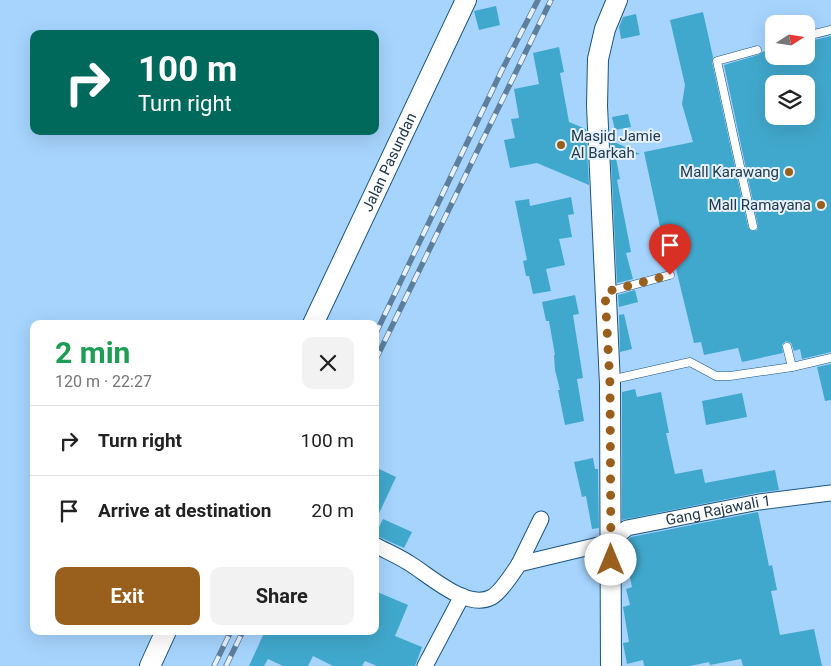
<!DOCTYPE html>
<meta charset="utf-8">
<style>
:root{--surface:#fff;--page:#f2f2f2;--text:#222;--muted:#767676;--line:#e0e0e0;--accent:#99601d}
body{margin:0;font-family:Roboto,sans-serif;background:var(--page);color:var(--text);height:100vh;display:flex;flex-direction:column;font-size:19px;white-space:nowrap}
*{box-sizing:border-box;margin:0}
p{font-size:16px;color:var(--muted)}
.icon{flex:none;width:28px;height:28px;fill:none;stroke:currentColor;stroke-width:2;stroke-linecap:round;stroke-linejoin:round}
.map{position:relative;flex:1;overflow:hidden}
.drawer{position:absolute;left:30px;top:320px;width:349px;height:315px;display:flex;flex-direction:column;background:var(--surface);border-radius:10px;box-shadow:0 5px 20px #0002}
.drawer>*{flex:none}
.hud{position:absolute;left:30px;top:30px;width:349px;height:105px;border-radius:10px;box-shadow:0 5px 20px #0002;background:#00695c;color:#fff;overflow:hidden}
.needle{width:32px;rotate:78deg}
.fabs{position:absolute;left:765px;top:15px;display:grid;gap:10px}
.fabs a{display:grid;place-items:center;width:50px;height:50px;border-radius:10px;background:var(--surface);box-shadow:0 5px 20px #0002;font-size:25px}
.pin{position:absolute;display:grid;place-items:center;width:42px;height:42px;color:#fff;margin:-51px -21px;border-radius:50% 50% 50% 0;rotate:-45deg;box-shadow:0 0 5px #0007}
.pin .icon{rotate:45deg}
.me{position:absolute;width:55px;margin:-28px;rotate:0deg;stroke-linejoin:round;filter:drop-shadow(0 0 4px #0008)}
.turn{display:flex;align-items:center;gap:18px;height:105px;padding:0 25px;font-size:22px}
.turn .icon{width:65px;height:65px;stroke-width:2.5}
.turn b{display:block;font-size:35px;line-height:42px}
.round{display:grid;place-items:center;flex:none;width:52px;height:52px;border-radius:10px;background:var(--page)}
.headline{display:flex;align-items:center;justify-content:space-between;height:85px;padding:0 25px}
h1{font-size:30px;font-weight:700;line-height:38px;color:#1e9e55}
.action{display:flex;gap:10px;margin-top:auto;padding:10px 25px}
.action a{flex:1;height:58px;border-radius:10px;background:var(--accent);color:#fff;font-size:20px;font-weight:700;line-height:58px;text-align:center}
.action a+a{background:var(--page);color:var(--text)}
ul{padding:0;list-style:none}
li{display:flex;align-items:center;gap:15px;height:70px;padding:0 25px;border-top:1px solid var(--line)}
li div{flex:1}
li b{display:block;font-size:19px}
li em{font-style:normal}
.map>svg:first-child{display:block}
.building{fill:#41a8cd;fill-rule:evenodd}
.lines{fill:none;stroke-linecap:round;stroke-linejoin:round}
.lane-casing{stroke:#1c5682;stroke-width:9}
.street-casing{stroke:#1c5682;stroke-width:17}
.secondary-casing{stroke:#1c5682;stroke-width:22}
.lane{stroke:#fff;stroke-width:8}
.street{stroke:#fff;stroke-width:15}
.secondary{stroke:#fff;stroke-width:20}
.rail-casing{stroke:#5d7f9c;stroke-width:5.5}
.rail{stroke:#e6f1fc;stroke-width:4;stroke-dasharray:11;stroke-linecap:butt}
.route{stroke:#99601d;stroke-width:9;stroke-dasharray:0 16.2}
.poi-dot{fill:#99601d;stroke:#e6f1fc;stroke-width:2}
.labels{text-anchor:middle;stroke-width:4;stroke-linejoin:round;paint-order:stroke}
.poi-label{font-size:15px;fill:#223a4e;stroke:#e6f1fc;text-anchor:end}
.street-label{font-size:15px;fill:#223a4e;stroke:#e6f1fc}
</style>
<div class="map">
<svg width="831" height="666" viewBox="0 0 831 666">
<rect width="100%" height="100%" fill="#a6d4fd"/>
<!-- building -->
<g class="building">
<polygon points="496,6 500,25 479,30 474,11"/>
<path d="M703 12 713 57 712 62 748 227 752 231 757 230 758 225 724 65 758 55 762 52 774 49V56H806V42L831 36V352L802 359 800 349 794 351 791 343 786 341 782 345 783 353 742 362 738 348 704 355 701 342 694 343 671 248 665 250 644 152 693 142 682 104 685 85 670 20ZM774 84H806V116H774Z"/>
<polygon points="636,14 640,35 621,39 619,27 623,17"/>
<polygon points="559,47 564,72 560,73 569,122 586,129 589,185 537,163 510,168 504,140 515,138 511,119 519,118 514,89 539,84 533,53"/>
<polygon points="628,114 631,127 615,130 612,117"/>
<polygon points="610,140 640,154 616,158 620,179 617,180 631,252 626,253 633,279 617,283"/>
<polygon points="571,197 574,214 568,215 572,237 559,239 565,265 546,269 551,291 533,294 529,276 526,276 523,261 527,260 515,201 529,199 530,206"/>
<polygon points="635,290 638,302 619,307 618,295"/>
<polygon points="575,295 579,314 573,315 583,378 577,379 584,421 565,425 558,390 560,390 555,370 554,355 555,355 549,321 546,321 542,302"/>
<polygon points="624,314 632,349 620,352 619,315"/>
<polygon points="831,364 831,400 825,401 817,367"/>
<polygon points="635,389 637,397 661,392 669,433 666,433 675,474 702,469 705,483 775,470 779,490 757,493 622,520 622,392"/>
<polygon points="742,393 747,417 706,425 702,401"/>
<polygon points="593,458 595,469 598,469 599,528 592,529 586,496 582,497 574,462"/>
<polygon points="375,467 396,477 375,522"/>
<polygon points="758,512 769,566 772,565 777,590 771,591 780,635 814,629 822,666 743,666 741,659 710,665 709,662 690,666 644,666 643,660 627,664 623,643 629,642 623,607 630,605 626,589 632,587 623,544 631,537"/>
<polygon points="383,519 412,532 404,548 375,535"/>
<polygon points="375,591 408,605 395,636 422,647 415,666 377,666 365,661 362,666 333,666 313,656 308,666 283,666 268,659 264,666 249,666 265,631 375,631"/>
</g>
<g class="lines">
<!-- lane casing -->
<g class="lane-casing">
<g id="lane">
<polyline points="806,36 831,30"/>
<polyline points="753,226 717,61 757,50"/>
<polyline points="607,292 670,275"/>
<polyline points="787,347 792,367"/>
<polyline points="610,380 690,362 716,376 730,376 792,367 831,358"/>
</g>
</g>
<!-- street casing -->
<g class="street-casing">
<g id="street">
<path id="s1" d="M375 545C386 551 398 556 409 563 429 575 467 611 492 597 501 592 513 573 519 564L611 542 627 528 759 502 831 493"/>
<polyline points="519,564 541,519"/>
<polyline points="425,666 462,596"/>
</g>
</g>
<!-- secondary casing -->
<g class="secondary-casing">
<g id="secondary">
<path id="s2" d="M313 324 466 0"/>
<polyline points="150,666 166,631"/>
<polyline points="611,666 610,384 597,106 598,59 605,29 617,0"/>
</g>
</g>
<!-- lane -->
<use href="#lane" class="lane"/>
<!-- street -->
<use href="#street" class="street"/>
<!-- secondary -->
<use href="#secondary" class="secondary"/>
<!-- rail casing -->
<g class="rail-casing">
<g id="rail">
<polyline points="375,335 502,70 538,0"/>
<polyline points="375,361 551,0"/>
<polyline points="214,666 231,631"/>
<polyline points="226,666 243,631"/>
</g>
</g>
<!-- rail -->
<use href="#rail" class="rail"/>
</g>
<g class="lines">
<!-- route -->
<polyline class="route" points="611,560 610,384 605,292 670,275"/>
</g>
<!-- markers -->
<g class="poi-dot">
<circle cx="561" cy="145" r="5"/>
<circle cx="789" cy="172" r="5"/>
<circle cx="821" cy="205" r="5"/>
</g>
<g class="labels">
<!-- poi labels -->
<g class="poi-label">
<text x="571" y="141" text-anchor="start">Masjid Jamie<tspan x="571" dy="17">Al Barkah</tspan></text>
<text x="779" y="177">Mall Karawang</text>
<text x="811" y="210">Mall Ramayana</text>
</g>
<!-- street labels -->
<g class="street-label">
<text dy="5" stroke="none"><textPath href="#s2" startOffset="179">Jalan Pasundan</textPath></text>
<text dy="5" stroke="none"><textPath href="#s1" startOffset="384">Gang Rajawali 1</textPath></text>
</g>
</g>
</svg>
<div class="fabs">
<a><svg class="needle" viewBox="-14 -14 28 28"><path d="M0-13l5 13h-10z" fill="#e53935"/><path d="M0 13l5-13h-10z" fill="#767676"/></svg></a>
<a><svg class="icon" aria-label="layers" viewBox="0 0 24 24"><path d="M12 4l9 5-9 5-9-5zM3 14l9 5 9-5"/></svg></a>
</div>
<div class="pin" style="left:670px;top:275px;background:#d93025"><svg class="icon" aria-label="arrive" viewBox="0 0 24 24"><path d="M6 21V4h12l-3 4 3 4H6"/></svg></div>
<svg class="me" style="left:611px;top:560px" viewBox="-20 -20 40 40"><circle r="19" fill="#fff"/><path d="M0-13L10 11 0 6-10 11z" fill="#99601d"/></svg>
<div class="hud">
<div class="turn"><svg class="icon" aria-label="right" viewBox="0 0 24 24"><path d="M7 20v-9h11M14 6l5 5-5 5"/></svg><div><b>100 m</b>Turn right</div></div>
</div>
<section class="drawer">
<div class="headline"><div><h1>2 min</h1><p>120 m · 22:27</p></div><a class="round"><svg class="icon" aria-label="close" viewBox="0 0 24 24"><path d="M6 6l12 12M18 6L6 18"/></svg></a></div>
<ul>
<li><svg class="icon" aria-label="right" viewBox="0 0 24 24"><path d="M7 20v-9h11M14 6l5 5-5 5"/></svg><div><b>Turn right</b></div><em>100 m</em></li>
<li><svg class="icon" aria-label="arrive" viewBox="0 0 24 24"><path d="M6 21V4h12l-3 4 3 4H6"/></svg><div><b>Arrive at destination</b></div><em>20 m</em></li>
</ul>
<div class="action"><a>Exit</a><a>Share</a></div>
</section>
</div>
